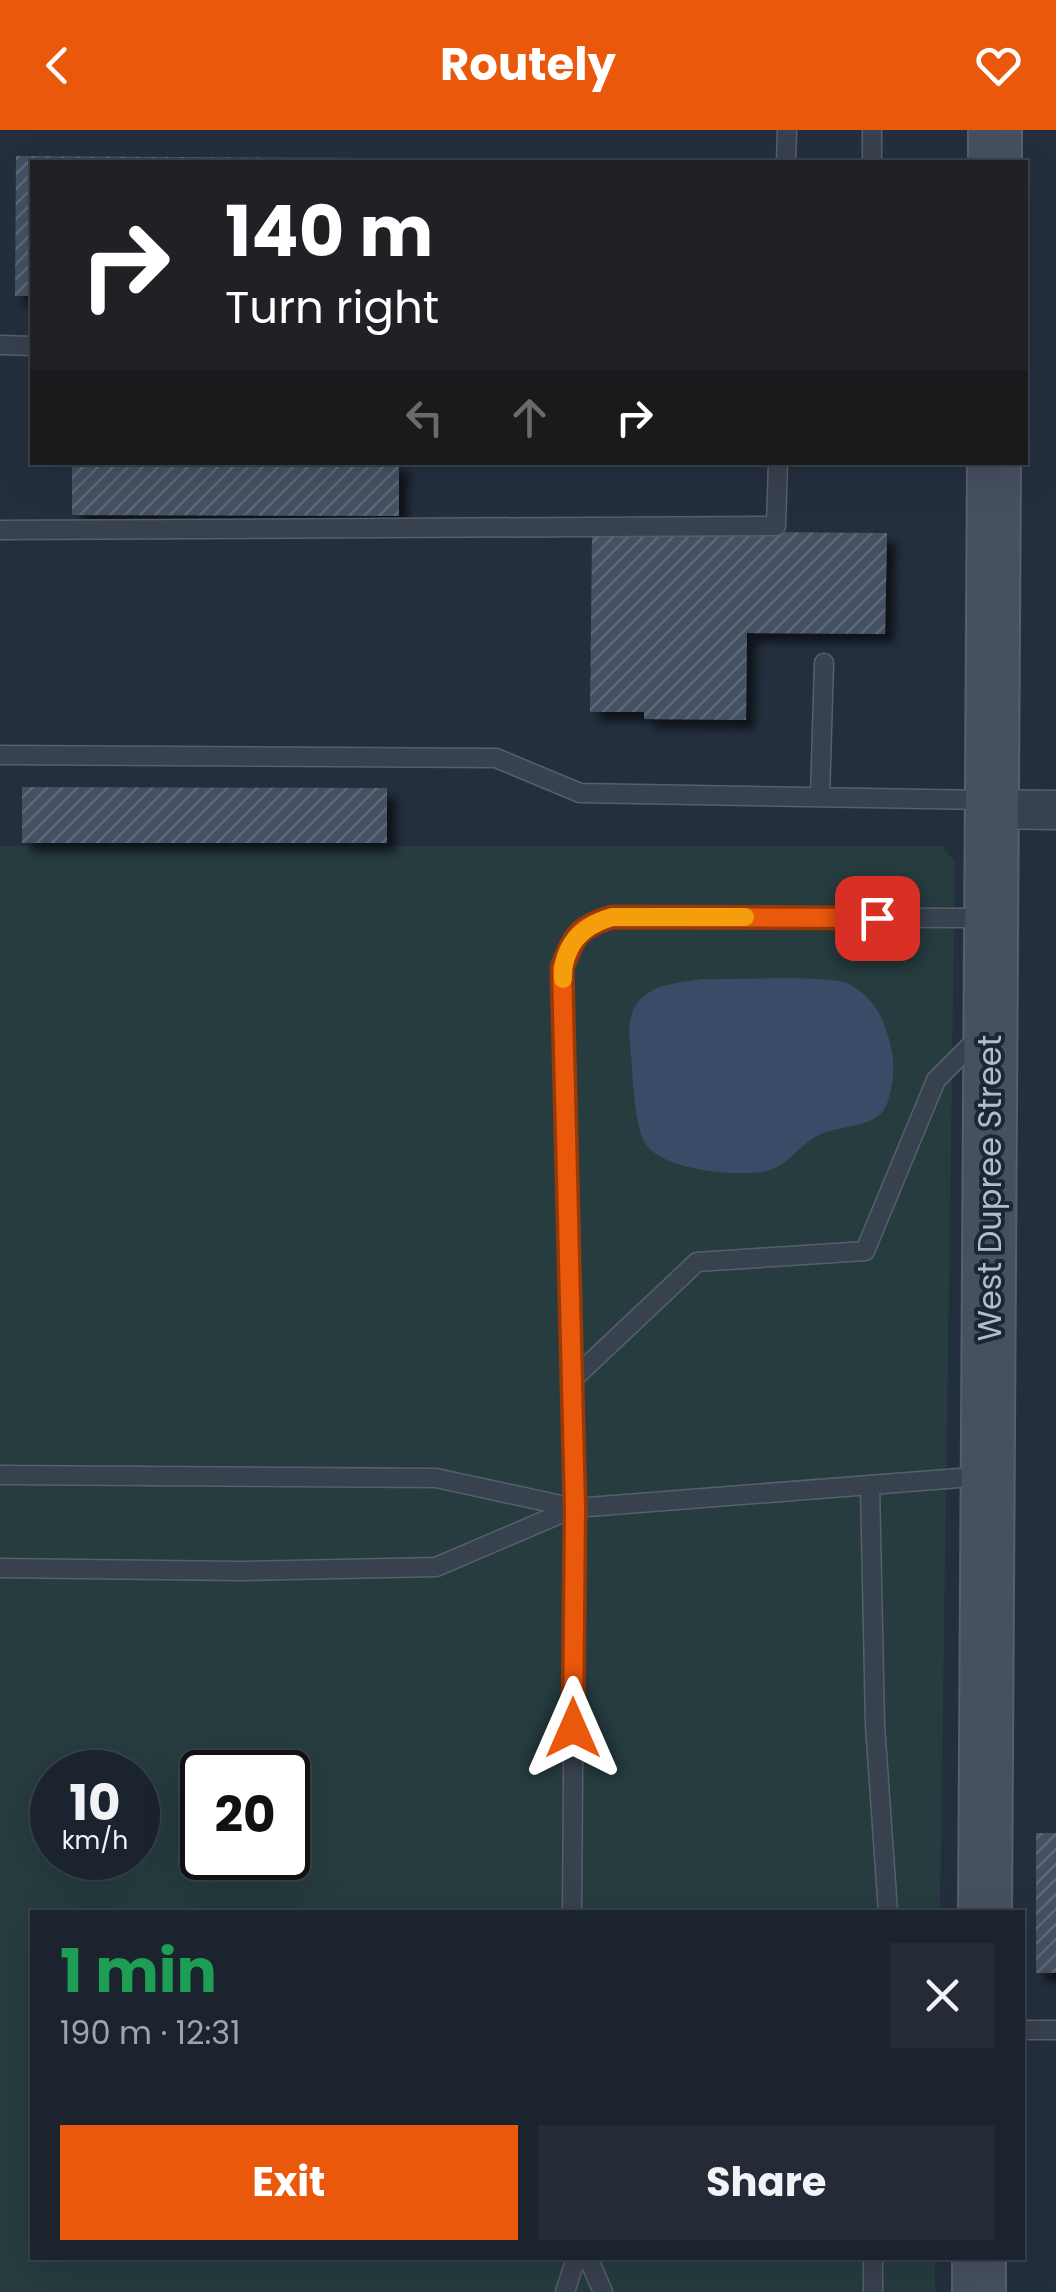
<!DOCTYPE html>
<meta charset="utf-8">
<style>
:root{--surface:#1b232e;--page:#242b36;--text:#f1f3f6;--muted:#a0a4aa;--line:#39404a;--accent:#ea580c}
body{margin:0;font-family:Poppins,sans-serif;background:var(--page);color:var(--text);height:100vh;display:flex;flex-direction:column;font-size:38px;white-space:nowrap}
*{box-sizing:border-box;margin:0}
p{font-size:32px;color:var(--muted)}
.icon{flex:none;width:55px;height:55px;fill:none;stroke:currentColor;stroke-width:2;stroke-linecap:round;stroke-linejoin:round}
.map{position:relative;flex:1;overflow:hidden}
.sheet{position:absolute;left:30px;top:1780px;width:995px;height:350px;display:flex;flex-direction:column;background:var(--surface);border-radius:0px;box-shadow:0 10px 40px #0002,0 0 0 2px var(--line)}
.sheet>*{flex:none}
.hud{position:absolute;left:30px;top:30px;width:998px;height:305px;border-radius:0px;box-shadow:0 10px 40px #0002,0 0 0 2px var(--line);background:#202124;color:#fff;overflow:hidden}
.speed{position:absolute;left:30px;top:1620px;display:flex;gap:20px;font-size:50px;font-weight:700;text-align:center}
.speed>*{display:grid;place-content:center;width:130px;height:130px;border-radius:50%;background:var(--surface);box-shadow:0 10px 40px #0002,0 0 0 2px var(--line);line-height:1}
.speed small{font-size:25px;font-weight:400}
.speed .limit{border:5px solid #111;border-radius:15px;background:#fff;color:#111}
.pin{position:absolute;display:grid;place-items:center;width:85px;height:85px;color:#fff;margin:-42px;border-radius:20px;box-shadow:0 5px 15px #0006}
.me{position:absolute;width:110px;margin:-55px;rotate:0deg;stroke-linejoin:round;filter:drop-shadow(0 0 8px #0008)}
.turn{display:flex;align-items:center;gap:35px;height:210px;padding:0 30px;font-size:45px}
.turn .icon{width:130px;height:130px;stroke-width:2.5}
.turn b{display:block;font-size:70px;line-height:85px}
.lanes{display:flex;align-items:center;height:95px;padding:0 30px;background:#0003;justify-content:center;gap:50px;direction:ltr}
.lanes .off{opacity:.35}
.round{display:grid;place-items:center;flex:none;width:105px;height:105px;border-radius:0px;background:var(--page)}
.overview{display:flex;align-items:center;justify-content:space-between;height:170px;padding:0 30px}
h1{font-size:60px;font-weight:700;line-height:75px;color:#1e9e55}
.primary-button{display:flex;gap:20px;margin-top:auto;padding:20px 30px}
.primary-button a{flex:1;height:115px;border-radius:0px;background:var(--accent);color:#fff;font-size:40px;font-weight:700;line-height:115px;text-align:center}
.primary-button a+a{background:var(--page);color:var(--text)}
header{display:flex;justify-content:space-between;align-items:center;height:130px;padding:0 30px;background:var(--accent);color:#fff;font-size:45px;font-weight:700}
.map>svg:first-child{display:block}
.green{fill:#263c3f;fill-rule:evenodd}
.water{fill:#394c67}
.building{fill:url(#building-hatch);filter:url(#shadow)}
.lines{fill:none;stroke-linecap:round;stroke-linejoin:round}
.lane-casing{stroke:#565f6c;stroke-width:21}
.street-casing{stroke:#565f6c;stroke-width:41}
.secondary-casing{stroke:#565f6c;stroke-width:56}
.lane{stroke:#38414e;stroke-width:18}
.street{stroke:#38414e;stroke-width:38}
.secondary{stroke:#465061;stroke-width:52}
.route-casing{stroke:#983908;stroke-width:25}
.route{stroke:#ea580c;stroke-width:18}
.slow{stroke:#f59e0b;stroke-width:18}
.labels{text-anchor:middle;stroke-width:8;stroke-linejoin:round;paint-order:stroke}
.street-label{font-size:32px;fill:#b4bcc9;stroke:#1d2633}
</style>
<header><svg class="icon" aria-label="back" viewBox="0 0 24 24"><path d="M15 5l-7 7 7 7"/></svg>Routely<svg class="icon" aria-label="heart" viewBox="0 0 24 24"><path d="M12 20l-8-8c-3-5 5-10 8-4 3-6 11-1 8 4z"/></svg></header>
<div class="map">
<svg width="1056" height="2162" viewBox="0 0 1056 2162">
<defs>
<pattern id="building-hatch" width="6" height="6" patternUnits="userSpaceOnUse" patternTransform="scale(2.5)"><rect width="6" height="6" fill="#455162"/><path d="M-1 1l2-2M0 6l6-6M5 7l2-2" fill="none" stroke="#5d6877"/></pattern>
<filter id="shadow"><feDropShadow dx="9" dy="9" stdDeviation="5" flood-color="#0009"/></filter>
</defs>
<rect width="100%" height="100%" fill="#242f3e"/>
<!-- green -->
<path class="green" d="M0 716H942L955 732 940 1782H32V2128H935V2162H0ZM52 1642H138V1728H52ZM202 1642H288V1728H202Z"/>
<!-- water -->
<path class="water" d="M701 849C729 850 827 845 846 853 866 862 878 877 885 897 895 924 896 944 888 971 879 1001 840 993 817 1006 800 1015 785 1037 767 1041 738 1047 662 1041 645 1013 636 999 633 956 632 938 631 917 624 889 638 872 654 853 679 853 701 849Z"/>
<!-- building -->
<g class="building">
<polygon points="16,26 539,29 539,32 32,32 32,166 15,166"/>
<polygon points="72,332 399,332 399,386 72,385"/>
<polygon points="645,401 887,403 885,504 747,503 746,590 644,589 644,582 590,582 592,407 644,407"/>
<polygon points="22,657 387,658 387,713 22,713"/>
<rect x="1036" y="1703" width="20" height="140"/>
</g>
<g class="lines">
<!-- lane casing -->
<g class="lane-casing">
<g id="lane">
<polyline points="872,0 872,32"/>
<polyline points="786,32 787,0"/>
<polyline points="0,215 32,216"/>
<polyline points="0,400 776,396 778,332"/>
<polyline points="0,625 496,628 580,663 987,670"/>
<polyline points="820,667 824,533"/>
<polyline points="572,1250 697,1132 865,1121 936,950 978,908"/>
<polyline points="0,1345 436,1348 575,1378 985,1346"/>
<polyline points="870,1355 875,1595 888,1782"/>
<polyline points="0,1438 240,1441 436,1437 574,1378"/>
<path d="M572 1782 575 1378 562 838C574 806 578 797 612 787L985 788"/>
<polyline points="1022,1900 1056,1900"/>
<polyline points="588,2128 603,2162"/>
<polyline points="873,2128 873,2162"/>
<polyline points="565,2162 576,2128"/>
</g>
</g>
<!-- street casing -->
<g class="street-casing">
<polyline id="street" points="991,679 1056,680"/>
</g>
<!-- secondary casing -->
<g class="secondary-casing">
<g id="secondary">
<polyline points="995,32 995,0"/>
<polyline points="985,1782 994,332"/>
<polyline points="979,2162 979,2128"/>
</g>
</g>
<!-- lane -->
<use href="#lane" class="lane"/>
<!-- street -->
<use href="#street" class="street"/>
<!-- secondary -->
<use href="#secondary" class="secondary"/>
</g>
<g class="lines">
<!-- route casing -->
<g class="route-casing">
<path id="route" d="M573 1598 575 1378 562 838C574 806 578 797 612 787L877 788"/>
</g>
<!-- route -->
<use href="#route" class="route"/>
<!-- slow -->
<path class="slow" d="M563 849C562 815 582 796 612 787H745"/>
</g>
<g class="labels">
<!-- street labels -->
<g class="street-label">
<text transform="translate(990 1058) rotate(-90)" y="11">West Dupree Street</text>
</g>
</g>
</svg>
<div class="speed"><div>10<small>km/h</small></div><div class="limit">20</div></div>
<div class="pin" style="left:877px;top:788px;background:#d93025"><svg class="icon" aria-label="arrive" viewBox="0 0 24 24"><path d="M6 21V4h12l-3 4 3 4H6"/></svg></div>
<svg class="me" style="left:573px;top:1598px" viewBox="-20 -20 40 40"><path d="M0-17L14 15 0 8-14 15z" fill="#ea580c" stroke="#fff" stroke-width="4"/></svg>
<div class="hud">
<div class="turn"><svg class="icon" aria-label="right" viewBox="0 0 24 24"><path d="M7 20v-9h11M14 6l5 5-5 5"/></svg><div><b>140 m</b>Turn right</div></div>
<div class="lanes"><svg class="icon off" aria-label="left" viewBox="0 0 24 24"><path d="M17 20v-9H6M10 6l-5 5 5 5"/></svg><svg class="icon off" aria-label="ahead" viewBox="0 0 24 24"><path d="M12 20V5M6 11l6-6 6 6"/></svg><svg class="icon" aria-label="right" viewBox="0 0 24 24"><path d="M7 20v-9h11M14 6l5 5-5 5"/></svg></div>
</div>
<section class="sheet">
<div class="overview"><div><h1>1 min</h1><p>190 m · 12:31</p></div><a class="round"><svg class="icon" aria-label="close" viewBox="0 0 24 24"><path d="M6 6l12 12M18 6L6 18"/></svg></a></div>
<div class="primary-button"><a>Exit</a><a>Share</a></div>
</section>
</div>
